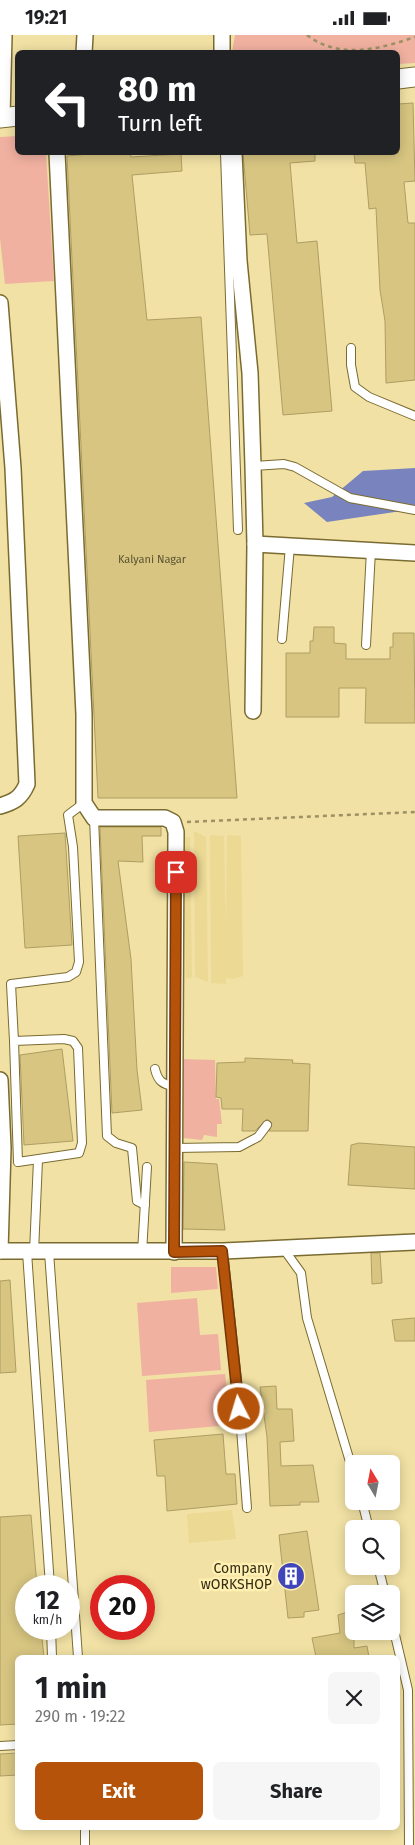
<!DOCTYPE html>
<meta charset="utf-8">
<style>
:root{--surface:#fff;--page:#f6f6f6;--text:#202124;--muted:#757577;--accent:#b45309}
body{margin:0;font-family:"Fira Sans",sans-serif;background:var(--page);color:var(--text);height:100vh;display:flex;flex-direction:column;font-size:19px;white-space:nowrap}
*{box-sizing:border-box;margin:0}
p{font-size:16px;color:var(--muted)}
.icon{flex:none;width:28px;height:28px;fill:none;stroke:currentColor;stroke-width:2;stroke-linecap:round;stroke-linejoin:round}
.map{position:relative;flex:1;overflow:hidden}
.side{position:absolute;left:15px;top:1620px;width:385px;height:175px;display:flex;flex-direction:column;background:var(--surface);border-radius:8px;box-shadow:0 2px 12px #0003}
.side>*{flex:none}
.top-card{position:absolute;left:15px;top:15px;width:385px;height:105px;border-radius:8px;box-shadow:0 2px 12px #0003;background:#202124;color:#fff;overflow:hidden}
.needle{width:32px;rotate:350deg}
.controls{position:absolute;left:345px;top:1420px;display:grid;gap:10px}
.controls a{display:grid;place-items:center;width:55px;height:55px;border-radius:8px;background:var(--surface);box-shadow:0 2px 12px #0003;font-size:25px}
.speed{position:absolute;left:15px;top:1540px;display:flex;gap:10px;font-size:25px;font-weight:700;text-align:center}
.speed>*{display:grid;place-content:center;width:65px;height:65px;border-radius:50%;background:var(--surface);box-shadow:0 2px 12px #0003;line-height:1}
.speed small{font-size:12px;font-weight:400}
.speed .limit{border:8px solid #d22;background:#fff;color:#111}
.pin{position:absolute;display:grid;place-items:center;width:42px;height:42px;color:#fff;margin:-21px;border-radius:10px;box-shadow:0 2px 8px #0006}
.me{position:absolute;width:55px;margin:-28px;rotate:355deg;stroke-linejoin:round;filter:drop-shadow(0 0 4px #0008)}
.turn{display:flex;align-items:center;gap:18px;height:105px;padding:0 20px;font-size:22px}
.turn .icon{width:65px;height:65px;stroke-width:2.5}
.turn b{display:block;font-size:35px;line-height:42px}
.round{display:grid;place-items:center;flex:none;width:52px;height:52px;border-radius:8px;background:var(--page)}
.overview{display:flex;align-items:center;justify-content:space-between;height:85px;padding:0 20px}
h1{font-size:30px;font-weight:700;line-height:38px}
.action{display:flex;gap:10px;margin-top:auto;padding:10px 20px}
.action a{flex:1;height:58px;border-radius:8px;background:var(--accent);color:#fff;font-size:20px;font-weight:700;line-height:58px;text-align:center}
.action a+a{background:var(--page);color:var(--text)}
.status{display:flex;justify-content:space-between;align-items:center;height:35px;padding:0 25px;background:var(--surface);direction:ltr}
.status svg{height:14px;fill:currentColor}
.map>svg:first-child{display:block}
.built{fill:#ebd994}
.green{fill:#f1b1a1}
.water{fill:#7984bf}
.building{fill:#d7c581;stroke:#ae9e63}
.lines{fill:none;stroke-linecap:round;stroke-linejoin:round}
.service-casing{stroke:#7a6b31;stroke-width:10}
.minor-casing{stroke:#7a6b31;stroke-width:18}
.tertiary-casing{stroke:#7a6b31;stroke-width:21}
.path{stroke:#9d9164;stroke-width:2.5;stroke-dasharray:4 4;stroke-linecap:butt}
.service{stroke:#fff;stroke-width:8}
.minor{stroke:#fff;stroke-width:15}
.tertiary{stroke:#fff;stroke-width:19}
.route-casing{stroke:#753606;stroke-width:12}
.route{stroke:#b45309;stroke-width:9}
.labels{text-anchor:middle;stroke-width:5;stroke-linejoin:round;paint-order:stroke}
.number-label{font-size:11px;fill:#5d5330}
.poi-label{font-size:14px;fill:#342d15;stroke:#ffefb1;text-anchor:end}
</style>
<div class="status"><b>19:21</b><svg viewBox="0 0 49 12"><path d="M0 12V9h3v3zM5 12V6h3v6zM10 12V3h3v9zM15 12V0h3v12zM26 1h20v11H26zM47 4h2v5h-2z"/></svg></div>
<div class="map">
<svg width="415" height="1810" viewBox="0 0 415 1810">
<rect width="100%" height="100%" fill="#f1e1a4"/>
<!-- built -->
<g class="built">
<polygon points="194,796 206,802 208,947 195,942"/>
<polygon points="210,800 224,801 226,898 227,800 241,801 243,941 234,944 226,943 226,949 211,948"/>
<polygon points="184,802 190,802 192,943 186,943"/>
<polygon points="232,1475 236,1504 189,1508 187,1479"/>
</g>
<!-- green -->
<g class="green">
<polygon points="235,0 415,0 415,28 398,29 398,18 232,17"/>
<polygon points="17,101 18,118 46,118 54,246 5,249 0,203 0,102"/>
<polygon points="181,1024 215,1025 216,1064 219,1064 222,1089 217,1089 217,1102 204,1100 202,1105 183,1103 183,1092 181,1091"/>
<polygon points="171,1232 216,1232 218,1254 171,1258"/>
<polygon points="197,1263 200,1300 218,1299 221,1335 142,1341 137,1268"/>
<polygon points="225,1339 231,1390 149,1397 146,1345"/>
</g>
<!-- water -->
<polygon class="water" points="415,433 415,474 327,487 304,468 332,462 363,436"/>
<!-- building -->
<g class="building">
<polygon points="413,68 415,146 404,147 408,188 415,188 415,345 386,348 385,286 380,255 376,173 369,174 365,128 355,128 354,118 398,118 398,69"/>
<polygon points="101,118 130,118 131,122 181,119 182,136 132,140 147,285 201,282 237,763 98,763 67,121"/>
<polygon points="243,118 315,118 315,126 290,128 297,208 317,206 332,376 283,380 267,199 250,200"/>
<polygon points="314,592 334,592 334,608 346,609 346,624 390,624 390,612 393,612 393,598 414,598 415,688 365,688 366,653 339,653 339,682 286,682 286,618 310,618 310,606 313,606"/>
<polygon points="100,792 161,792 161,801 142,801 143,827 118,826 131,924 137,1035 142,1075 112,1078"/>
<polygon points="65,798 72,910 25,913 18,801"/>
<polygon points="62,1014 73,1106 24,1110 20,1020"/>
<polygon points="245,1023 293,1025 292,1028 310,1029 308,1096 269,1096 272,1088 267,1084 255,1096 242,1096 243,1074 222,1074 221,1063 216,1062 217,1028 245,1027"/>
<polygon points="359,1108 415,1112 415,1154 348,1150 351,1110"/>
<polygon points="184,1127 217,1129 225,1195 183,1194"/>
<polygon points="371,1218 380,1218 382,1248 372,1249"/>
<polygon points="10,1245 16,1337 0,1338 0,1246"/>
<polygon points="415,1283 415,1306 395,1306 392,1285"/>
<polygon points="276,1351 277,1374 292,1374 294,1406 280,1407 281,1431 313,1430 319,1467 300,1467 300,1470 270,1471 267,1402 260,1352"/>
<polygon points="223,1399 226,1439 235,1439 237,1469 167,1476 165,1441 157,1441 154,1405"/>
<polygon points="31,1480 37,1551 26,1551 26,1594 41,1594 44,1622 18,1622 18,1689 0,1690 0,1482"/>
<polygon points="307,1496 319,1575 304,1577 304,1582 288,1583 279,1500"/>
<polygon points="354,1575 354,1613 367,1611 369,1622 316,1622 312,1603 340,1598 338,1580"/>
<polygon points="18,1718 18,1740 0,1741 0,1719"/>
</g>
<g class="lines">
<!-- service casing -->
<g class="service-casing">
<g id="service">
<polyline points="225,118 238,495"/>
<polyline points="351,313 351,330 355,352 369,362 415,381"/>
<polyline points="253,431 284,429 295,432 350,463 415,475"/>
<polyline points="282,604 290,511"/>
<polyline points="366,610 371,515"/>
<polyline points="94,783 107,1101 116,1108 132,1113 137,1166 145,1170"/>
<polyline points="14,1006 18,1127 79,1118 82,1108 78,1013 73,1006 64,1004 14,1006 11,949 68,942 76,937 79,927 73,812 68,780 84,768"/>
<path d="M155 1034C158 1047 163 1049 175 1052"/>
<polyline points="175,1113 239,1112 258,1102 267,1090"/>
<polyline points="283,1213 301,1238 307,1283 354,1440"/>
<polyline points="223,1216 238,1354 247,1473"/>
<polyline points="27,1217 50,1551"/>
<polyline points="34,1217 38,1125"/>
<polyline points="49,1217 78,1622"/>
<polyline points="142,1218 147,1132"/>
<polyline points="362,1466 369,1494"/>
<polyline points="378,1531 385,1559"/>
<polyline points="391,1583 408,1655 409,1810"/>
<polyline points="51,1594 52,1622"/>
<polyline points="0,1711 18,1710"/>
<polyline points="85,1792 85,1810"/>
</g>
</g>
<!-- minor casing -->
<g class="minor-casing">
<g id="minor">
<polyline points="222,0 222,18"/>
<polyline points="84,18 85,0"/>
<polyline points="2,83 4,0"/>
<polyline points="57,118 84,679 84,768 94,783 165,783 173,787 176,797 174,1217"/>
<polyline points="234,118 239,226 250,338 253,431 255,509 253,676"/>
<path d="M0 268 13 433 27 749C21 763 14 767 0 771"/>
<polyline points="255,509 415,518"/>
<polyline points="0,1045 3,1113 0,1216"/>
<polyline points="0,1216 223,1216 415,1207"/>
</g>
</g>
<!-- tertiary casing -->
<g class="tertiary-casing">
<g id="tertiary">
<polyline points="398,44 415,42"/>
<polyline points="0,83 18,81"/>
</g>
</g>
<!-- path -->
<g class="path">
<path d="M307 0C339 25 380 14 415 2"/>
<polyline points="187,787 415,777"/>
</g>
<!-- service -->
<use href="#service" class="service"/>
<!-- minor -->
<use href="#minor" class="minor"/>
<!-- tertiary -->
<use href="#tertiary" class="tertiary"/>
</g>
<g class="lines">
<!-- route casing -->
<g class="route-casing">
<polyline id="route" points="176,837 174,1217 222,1216 239,1374"/>
</g>
<!-- route -->
<use href="#route" class="route"/>
</g>
<!-- icons -->
<defs>
<g id="building-disc" transform="scale(1.4375)"><circle r="9.5" fill="#4045ba" stroke="#ffefb1"/><path d="M-4-6H4V6H1V3H-1V6H-4ZM-2.5-4.3h1.7v1.8h-1.7ZM.8-4.3h1.7v1.8H.8ZM-2.5-1h1.7V.8h-1.7ZM.8-1h1.7V.8H.8Z" fill="#fff"/></g>
</defs>
<g fill-rule="evenodd">
<use href="#building-disc" x="291" y="1541"/>
</g>
<g class="labels">
<!-- number labels -->
<g class="number-label">
<text x="152" y="528">Kalyani Nagar</text>
</g>
<!-- poi labels -->
<g class="poi-label">
<text x="272" y="1538">Company<tspan x="272" dy="16">wORKSHOP</tspan></text>
</g>
</g>
</svg>
<div class="controls">
<a><svg class="needle" viewBox="-14 -14 28 28"><path d="M0-13l5 13h-10z" fill="#e53935"/><path d="M0 13l5-13h-10z" fill="#757577"/></svg></a>
<a><svg class="icon" aria-label="search" viewBox="0 0 24 24"><circle cx="10" cy="10" r="6"/><path d="M15 15l6 6"/></svg></a>
<a><svg class="icon" aria-label="layers" viewBox="0 0 24 24"><path d="M12 4l9 5-9 5-9-5zM3 14l9 5 9-5"/></svg></a>
</div>
<div class="speed"><div>12<small>km/h</small></div><div class="limit">20</div></div>
<div class="pin" style="left:176px;top:837px;background:#d93025"><svg class="icon" aria-label="arrive" viewBox="0 0 24 24"><path d="M6 21V4h12l-3 4 3 4H6"/></svg></div>
<svg class="me" style="left:239px;top:1374px" viewBox="-20 -20 40 40"><circle r="17" fill="#b45309" stroke="#fff" stroke-width="3"/><path d="M0-11L8 9 0 5-8 9z" fill="#fff"/></svg>
<div class="top-card">
<div class="turn"><svg class="icon" aria-label="left" viewBox="0 0 24 24"><path d="M17 20v-9H6M10 6l-5 5 5 5"/></svg><div><b>80 m</b>Turn left</div></div>
</div>
<section class="side">
<div class="overview"><div><h1>1 min</h1><p>290 m · 19:22</p></div><a class="round"><svg class="icon" aria-label="close" viewBox="0 0 24 24"><path d="M6 6l12 12M18 6L6 18"/></svg></a></div>
<div class="action"><a>Exit</a><a>Share</a></div>
</section>
</div>
